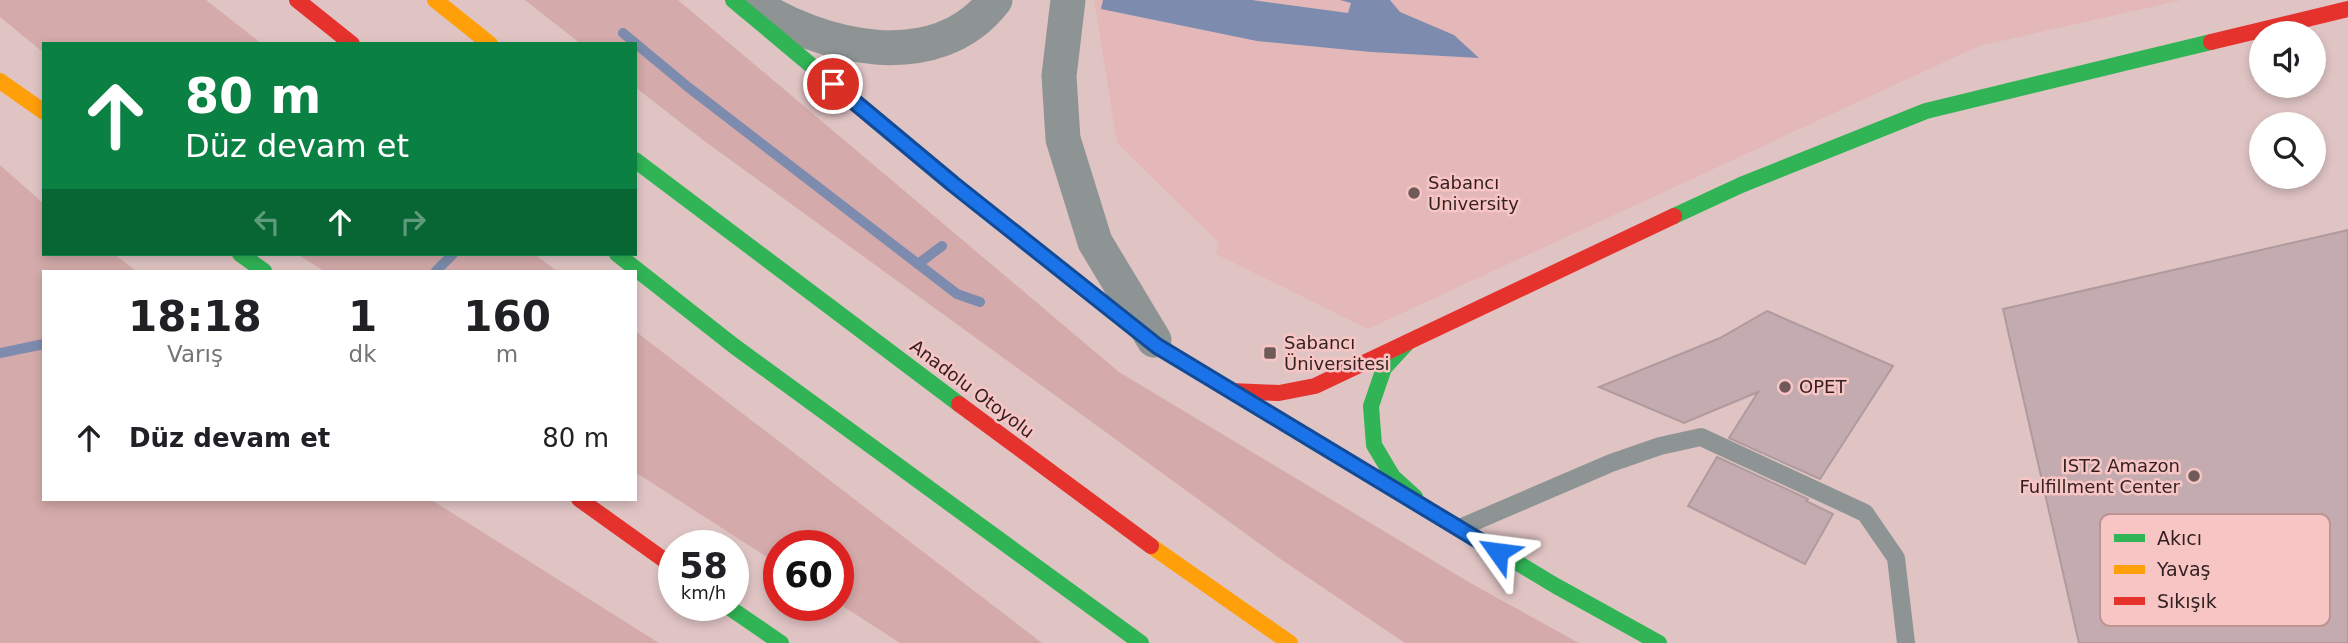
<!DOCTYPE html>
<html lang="tr">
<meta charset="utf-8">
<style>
:root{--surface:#fff;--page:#f2f2f2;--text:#202124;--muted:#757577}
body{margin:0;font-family:"DejaVu Sans",sans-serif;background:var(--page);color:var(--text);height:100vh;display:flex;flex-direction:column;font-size:26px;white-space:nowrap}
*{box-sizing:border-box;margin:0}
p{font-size:23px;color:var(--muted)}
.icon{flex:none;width:38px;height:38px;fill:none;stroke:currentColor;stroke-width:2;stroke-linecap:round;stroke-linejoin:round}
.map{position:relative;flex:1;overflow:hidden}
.panel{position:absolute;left:42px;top:270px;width:595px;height:231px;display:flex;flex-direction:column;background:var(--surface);border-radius:0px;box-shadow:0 4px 10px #0003}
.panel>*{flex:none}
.guide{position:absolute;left:42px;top:42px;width:595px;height:214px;border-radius:0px;box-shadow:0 4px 10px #0003;background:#0b8043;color:#fff;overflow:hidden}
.buttons{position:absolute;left:2249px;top:21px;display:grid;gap:14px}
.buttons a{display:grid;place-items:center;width:77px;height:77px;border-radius:50%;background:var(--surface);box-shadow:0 4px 10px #0003;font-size:35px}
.speed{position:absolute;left:658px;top:530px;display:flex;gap:14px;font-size:35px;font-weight:700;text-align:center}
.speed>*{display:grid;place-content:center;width:91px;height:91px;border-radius:50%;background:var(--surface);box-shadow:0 4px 10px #0003;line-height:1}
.speed small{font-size:18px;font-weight:400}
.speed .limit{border:10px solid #d22;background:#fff;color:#111}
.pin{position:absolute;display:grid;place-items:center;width:60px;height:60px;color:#fff;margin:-30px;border:4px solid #fff;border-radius:50%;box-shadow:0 2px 7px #0007}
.me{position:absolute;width:77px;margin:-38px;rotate:301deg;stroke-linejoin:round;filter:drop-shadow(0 0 5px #0008)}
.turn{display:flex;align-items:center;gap:24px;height:147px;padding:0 28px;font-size:32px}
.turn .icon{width:91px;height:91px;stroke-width:2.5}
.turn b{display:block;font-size:49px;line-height:60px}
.lanes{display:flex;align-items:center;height:66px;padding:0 28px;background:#0003;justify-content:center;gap:35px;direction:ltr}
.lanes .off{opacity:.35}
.eta{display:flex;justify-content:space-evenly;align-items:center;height:119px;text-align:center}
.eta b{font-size:42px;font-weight:700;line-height:49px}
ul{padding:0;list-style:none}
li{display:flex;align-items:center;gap:21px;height:98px;padding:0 28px}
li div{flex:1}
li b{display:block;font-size:26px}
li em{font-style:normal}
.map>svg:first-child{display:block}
.built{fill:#e4b8b8}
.green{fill:#d4aaaa}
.water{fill:#7d8cae}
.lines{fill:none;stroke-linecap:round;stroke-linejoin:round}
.stream{stroke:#7d8cae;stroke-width:10}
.building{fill:#c4abaf;stroke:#af9a9d;stroke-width:2}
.lane{stroke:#8e9494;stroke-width:18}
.street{stroke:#8e9494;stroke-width:35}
.fast{stroke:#30b455;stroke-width:16}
.slow{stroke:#ff9f0a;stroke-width:16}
.jam{stroke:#e5322d;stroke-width:16}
.route-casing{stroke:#114b97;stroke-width:18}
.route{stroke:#1a73e8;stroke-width:12}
.poi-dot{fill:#6f5959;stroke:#f8c5c5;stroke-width:2.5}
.labels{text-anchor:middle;stroke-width:5;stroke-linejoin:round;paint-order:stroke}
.poi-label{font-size:18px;fill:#321f1f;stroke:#f8c5c5;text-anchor:start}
.street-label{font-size:18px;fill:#321f1f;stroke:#f8c5c5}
.key{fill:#f8c5c5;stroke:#bd9393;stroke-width:2}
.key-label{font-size:19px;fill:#321f1f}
</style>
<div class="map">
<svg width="2348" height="643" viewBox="0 0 2348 643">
<rect width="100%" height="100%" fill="#e0c4c4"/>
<!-- built -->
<polygon class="built" points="1094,0 2182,0 1979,46 1368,329 1216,254 1219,243 1117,143"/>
<!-- green -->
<g class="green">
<polygon points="0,0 206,0 262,44 44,44 44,53 0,17"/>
<polygon points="525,0 678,0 1119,372 1472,584 1579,643 1405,643 1282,560 703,140 635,87 635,44 581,44"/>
<polygon points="0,165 44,204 44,254 114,254 136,271 44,271 44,499 430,499 659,643 0,643"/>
<polygon points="297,254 534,254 557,271 324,271"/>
<polygon points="635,331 1042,643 900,643 838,603 838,546 779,546 779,565 635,472"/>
</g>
<!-- water -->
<polygon class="water" points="1103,0 1252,0 1348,13 1351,3 1340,0 1390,0 1400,12 1454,35 1479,58 1371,52 1257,41 1101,9"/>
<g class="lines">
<!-- stream -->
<g class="stream">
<polyline points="623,33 688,87 957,294 980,302"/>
<polyline points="918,264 942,246"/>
<polyline points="436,271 453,254"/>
<polyline points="0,353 44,344"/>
</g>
</g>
<!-- building -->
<g class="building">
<polygon points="2348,230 2348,643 2079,643 2003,309"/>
<polygon points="1767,311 1893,366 1820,479 1729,438 1758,392 1684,423 1599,387 1720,338"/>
<polygon points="1717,457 1808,499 1806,501 1833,514 1805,564 1688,506"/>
</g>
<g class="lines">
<!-- lane -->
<polyline class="lane" points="1462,527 1611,463 1660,446 1701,437 1865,513 1896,558 1906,643"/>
<!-- street -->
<g class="street">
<polyline points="1068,0 1059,76 1063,139 1095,242 1154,340"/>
<path d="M750 2C819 48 936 77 995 0"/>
</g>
<!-- fast -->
<g class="fast">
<polyline points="733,0 953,184 1157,346"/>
<polyline points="635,160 959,404"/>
<polyline points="1674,216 1741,185 1926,111 2211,42"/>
<polyline points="240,254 264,271"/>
<polyline points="617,254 734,346 1141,643"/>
<polyline points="1408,342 1384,368 1371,406 1374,445 1393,477 1415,497"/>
<polyline points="1393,488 1556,586 1659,643"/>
<polyline points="727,606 781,643"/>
</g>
<!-- slow -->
<g class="slow">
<polyline points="435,0 490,44"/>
<polyline points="0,81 44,112"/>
<polyline points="1151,546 1290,643"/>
</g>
<!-- jam -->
<g class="jam">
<polyline points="297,0 352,44"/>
<polyline points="2211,42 2348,9"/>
<polyline points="1157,346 1393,488"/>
<polyline points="1231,391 1279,393 1315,386 1674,216"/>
<polyline points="959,404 1151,546"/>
<polyline points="579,499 674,567"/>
</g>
</g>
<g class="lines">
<!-- route casing -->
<g class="route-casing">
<polyline id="route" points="833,84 953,184 1157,346 1498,552"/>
</g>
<!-- route -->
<use href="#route" class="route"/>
</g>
<!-- markers -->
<g class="poi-dot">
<circle cx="1414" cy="193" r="7"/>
<rect x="1263" y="346" width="14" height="14" rx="3.5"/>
<circle cx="1785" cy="387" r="7"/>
<circle cx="2194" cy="476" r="7"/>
</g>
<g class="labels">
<!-- poi labels -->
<g class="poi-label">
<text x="1428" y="189">Sabancı<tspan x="1428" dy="21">University</tspan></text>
<text x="1284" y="349">Sabancı<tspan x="1284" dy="21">Üniversitesi</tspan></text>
<text x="1799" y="393">OPET</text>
<text x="2180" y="472" text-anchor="end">IST2 Amazon<tspan x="2180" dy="21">Fulfillment Center</tspan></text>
</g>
<!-- street labels -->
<g class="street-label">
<text transform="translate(972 389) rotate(37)" y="6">Anadolu Otoyolu</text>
</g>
</g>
<!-- legend -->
<rect x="2100" y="514" width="230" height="112" rx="10" class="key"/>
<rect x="2114" y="534" width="31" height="8" fill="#30b455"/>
<rect x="2114" y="565" width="31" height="9" fill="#ff9f0a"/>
<rect x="2114" y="597" width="31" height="8" fill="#e5322d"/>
<g class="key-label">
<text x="2157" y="545">Akıcı</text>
<text x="2157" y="576">Yavaş</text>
<text x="2157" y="608">Sıkışık</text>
</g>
</svg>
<div class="buttons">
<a><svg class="icon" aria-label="sound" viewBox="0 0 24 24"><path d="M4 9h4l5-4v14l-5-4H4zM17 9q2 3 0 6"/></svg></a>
<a><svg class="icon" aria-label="search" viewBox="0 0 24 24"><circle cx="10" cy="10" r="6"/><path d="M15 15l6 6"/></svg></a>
</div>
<div class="speed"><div>58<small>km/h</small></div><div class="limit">60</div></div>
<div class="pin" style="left:833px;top:84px;background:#d93025"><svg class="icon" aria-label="arrive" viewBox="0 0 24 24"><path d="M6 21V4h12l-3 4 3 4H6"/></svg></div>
<svg class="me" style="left:1498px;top:552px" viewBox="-20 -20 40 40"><path d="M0-17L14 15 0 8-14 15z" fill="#1a73e8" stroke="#fff" stroke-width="4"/></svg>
<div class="guide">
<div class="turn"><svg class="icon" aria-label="ahead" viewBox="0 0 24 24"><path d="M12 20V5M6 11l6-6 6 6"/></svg><div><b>80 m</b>Düz devam et</div></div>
<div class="lanes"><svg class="icon off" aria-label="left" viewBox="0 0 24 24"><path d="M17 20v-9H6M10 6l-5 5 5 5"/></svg><svg class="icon" aria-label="ahead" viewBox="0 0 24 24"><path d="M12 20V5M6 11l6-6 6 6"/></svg><svg class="icon off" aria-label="right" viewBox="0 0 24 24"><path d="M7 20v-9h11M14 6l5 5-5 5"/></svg></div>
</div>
<section class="panel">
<div class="eta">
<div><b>18:18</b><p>Varış</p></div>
<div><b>1</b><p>dk</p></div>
<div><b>160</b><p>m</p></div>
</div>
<ul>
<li><svg class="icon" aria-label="ahead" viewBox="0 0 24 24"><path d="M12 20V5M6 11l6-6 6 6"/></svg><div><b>Düz devam et</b></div><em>80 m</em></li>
</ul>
</section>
</div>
